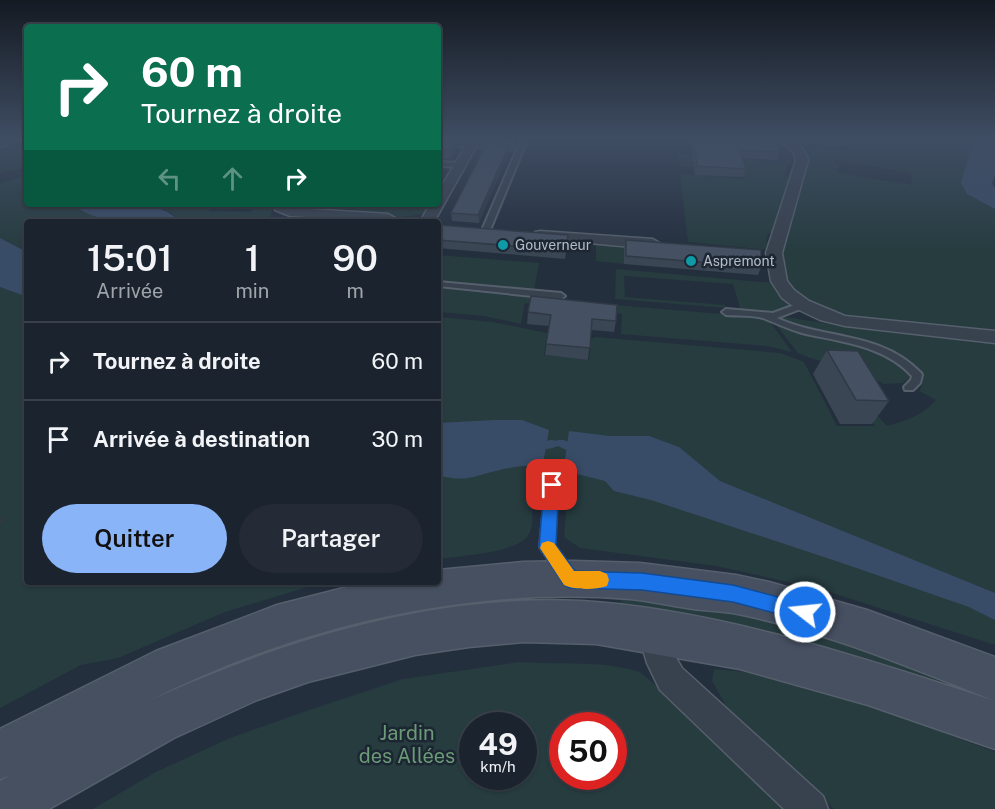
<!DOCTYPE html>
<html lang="fr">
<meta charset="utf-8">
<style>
:root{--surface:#1b232e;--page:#242b36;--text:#f1f3f6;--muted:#a0a4aa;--line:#39404a;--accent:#8ab4f8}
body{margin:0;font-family:"Public Sans",sans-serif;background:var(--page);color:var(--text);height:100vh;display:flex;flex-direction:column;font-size:22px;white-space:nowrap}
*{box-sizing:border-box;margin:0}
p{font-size:20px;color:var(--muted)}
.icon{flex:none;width:33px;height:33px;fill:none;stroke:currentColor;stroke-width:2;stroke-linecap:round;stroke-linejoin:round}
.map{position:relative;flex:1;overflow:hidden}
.side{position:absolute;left:24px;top:219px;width:417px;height:366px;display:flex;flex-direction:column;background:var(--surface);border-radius:6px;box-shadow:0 2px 4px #0004,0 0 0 2px var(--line)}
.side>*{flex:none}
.top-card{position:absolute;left:24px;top:24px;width:417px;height:183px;border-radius:6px;box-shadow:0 2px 4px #0004,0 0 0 2px var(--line);background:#0b6e4f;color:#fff;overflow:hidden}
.speed{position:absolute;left:459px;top:712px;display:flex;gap:12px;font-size:30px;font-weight:700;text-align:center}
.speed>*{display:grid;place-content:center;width:78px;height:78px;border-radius:50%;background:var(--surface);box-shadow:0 2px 4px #0004,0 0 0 2px var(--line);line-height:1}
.speed small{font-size:15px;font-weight:400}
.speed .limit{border:9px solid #d22;background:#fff;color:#111}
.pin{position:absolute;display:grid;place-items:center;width:51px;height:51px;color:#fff;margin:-26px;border-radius:12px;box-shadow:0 3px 9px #0006}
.me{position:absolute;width:66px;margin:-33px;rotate:286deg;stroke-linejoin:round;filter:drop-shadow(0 0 4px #0008)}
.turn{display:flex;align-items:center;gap:21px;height:126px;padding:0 18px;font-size:27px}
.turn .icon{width:78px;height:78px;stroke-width:2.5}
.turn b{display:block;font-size:42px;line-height:51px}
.lanes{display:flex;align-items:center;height:57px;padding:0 18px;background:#0003;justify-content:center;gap:30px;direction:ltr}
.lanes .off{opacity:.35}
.eta{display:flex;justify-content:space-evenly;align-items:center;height:102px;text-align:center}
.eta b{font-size:36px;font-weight:600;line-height:42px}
.cta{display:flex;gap:12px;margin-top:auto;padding:12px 18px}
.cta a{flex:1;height:69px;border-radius:36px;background:var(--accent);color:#111;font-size:24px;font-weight:600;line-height:69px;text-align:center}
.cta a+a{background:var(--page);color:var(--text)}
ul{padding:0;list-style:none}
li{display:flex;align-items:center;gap:18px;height:78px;padding:0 18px;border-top:2px solid var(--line)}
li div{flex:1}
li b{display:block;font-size:22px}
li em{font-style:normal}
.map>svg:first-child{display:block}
.green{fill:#263c3f;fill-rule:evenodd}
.water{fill:#394c67}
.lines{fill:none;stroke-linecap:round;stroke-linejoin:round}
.stream-far1{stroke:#394c67;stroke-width:6}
.stream{stroke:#394c67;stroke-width:8}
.river{fill:#394c67;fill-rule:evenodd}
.lane-casing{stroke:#565f6c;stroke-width:4}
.street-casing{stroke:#565f6c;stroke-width:3}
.secondary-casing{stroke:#565f6c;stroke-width:3}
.lane{fill:#38414e;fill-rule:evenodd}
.street{fill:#38414e;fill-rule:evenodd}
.secondary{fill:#465061;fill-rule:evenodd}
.wall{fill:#3b4654}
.shaded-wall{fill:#303945}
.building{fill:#455162;stroke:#303945;stroke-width:1.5}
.route{fill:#1a73e8;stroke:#114b97;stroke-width:1.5}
.slow{fill:#f59e0b}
.culture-dot{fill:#0f9aa8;stroke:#1d2633;stroke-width:2}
.labels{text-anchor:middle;stroke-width:5;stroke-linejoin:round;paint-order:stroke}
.far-poi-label{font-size:14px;fill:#b4bcc9;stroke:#1d2633;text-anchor:start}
.near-park-label{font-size:20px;fill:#6b9a76;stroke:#1d2633}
</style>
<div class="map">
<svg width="995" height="809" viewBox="0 0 995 809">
<rect width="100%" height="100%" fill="#242f3e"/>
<!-- green -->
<g class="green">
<polygon points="0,138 27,138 27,167 0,173"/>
<path d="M786 138H974L970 149 967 194 995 209V645L820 589 716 566 580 548 564 537 567 501 556 492 532 503C532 515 535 530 525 539 510 553 459 556 438 559V317L493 322 547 333 544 355 589 360 591 339 596 337 780 353 804 362 837 426H875L867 412 873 411 887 426C906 421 923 415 936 400L919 391C945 350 800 327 775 318L779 316 842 326 970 340 980 344 975 336C951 332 926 329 902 325 863 320 778 312 783 257 785 230 798 190 805 163V154H810L811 151 801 147 901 153 794 143ZM838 160 911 173 912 185 837 173 838 164 832 161Z"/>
<polygon points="744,150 747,159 786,164 785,158 797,160 788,161 784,176 791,177 775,234 768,233 766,242 771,243 768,250 688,242 680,174 745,179 742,170 680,166 678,153 727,157"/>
<polygon points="27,175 27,204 72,204 80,210 109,222 27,222 27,252 0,238 0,183"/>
<polygon points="149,204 216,204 209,211 250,212 257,204 275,204 268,222 181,222 172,213"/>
<polygon points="357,204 420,208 422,204 433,204 428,213 402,217 351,213"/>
<polygon points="596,245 624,248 624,264 596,261"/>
<polygon points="438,255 539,263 534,291 438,282"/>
<polygon points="616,269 773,283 777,293 794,306 774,313 741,311 733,284 624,276 625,297 725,305 726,308 615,299"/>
<polygon points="0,287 27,297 27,582 324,582 225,612 118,658 81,665 0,708"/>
<polygon points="438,288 532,298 531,304 525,303 521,324 484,316 438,312"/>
<polygon points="614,305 757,317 770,322 792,352 767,346 621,334 622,314 615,313"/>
<polygon points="774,322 880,353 893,358 911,374 911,378 902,383 884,384 860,371 810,358 798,353"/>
<polygon points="630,598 760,615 995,693 995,709 620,606 621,599"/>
<path d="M520 662C560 665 602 660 640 672L804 809H93L156 772 230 738 309 710 403 679ZM472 726H524V777H472ZM562 726H614V777H562Z"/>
<polygon points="714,669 757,673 880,709 995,752 995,809 834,809 729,711 712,681"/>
</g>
<!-- water -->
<g class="water">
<polygon points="974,138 995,138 995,175 992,184 995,188 995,209 967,194 961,183"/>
<path d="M72 204C108 204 153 195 181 222 144 222 103 228 72 204Z"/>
<polygon points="0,238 27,252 27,297 0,287"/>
<path d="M494 420H522L549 430 543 464C529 466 514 466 500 470 472 476 468 483 438 475V423Z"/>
<polygon points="569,431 610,436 649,436 679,447 720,481 995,593 995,620 969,607 842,563 651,500 614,491 605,481 577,474 564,467"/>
</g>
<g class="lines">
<!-- stream-far1 -->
<polyline class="stream-far1" points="542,446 560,443 567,446"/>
<!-- stream -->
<g class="stream">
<polyline points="563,444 573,448"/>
<polyline points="540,446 552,444"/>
</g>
<!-- river -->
<polygon class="river" points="0,138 11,138 8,142 0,144"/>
<!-- lane casing -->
<g class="lane-casing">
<g id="lane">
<polygon points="522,138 528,138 490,230 483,232 482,230"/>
<polygon points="438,162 460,163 463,165 460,167 438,166"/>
<polygon points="438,282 561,293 565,296 561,299 438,286"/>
<path d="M803 302 806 303V307L777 318C825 340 881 331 921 373L922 375 920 383 913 390H905L904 387 911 380 912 376C884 345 840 342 802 333 788 329 776 323 763 318 752 315 737 316 726 315L722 312 726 309 773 313Z"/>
<polygon points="552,480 556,482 558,485 554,546 572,572 570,576 565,578 560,576 540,547 546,485 548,482"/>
</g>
</g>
<!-- street casing -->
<g class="street-casing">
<g id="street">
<polygon points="6,138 23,138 0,147 0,140"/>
<polygon points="438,138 511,144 517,147 511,150 476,147 434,222 420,222 430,204 438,204 438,192 465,147 438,144"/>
<path d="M778 138C793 138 804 145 808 160L782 253 787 281 794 290 809 301 845 316 995 331V343L845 326 820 320 797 309 782 298 771 281 766 253 796 160 794 153Z"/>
<polygon points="274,204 288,204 293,208 388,214 403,222 290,216 275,210"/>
<polygon points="540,231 653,239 661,244 653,249 535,238 533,235 535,232"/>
<polygon points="653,617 663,622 675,656 682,668 823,796 828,809 784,809 660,690 647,663 638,632 643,622"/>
</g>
</g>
<!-- secondary casing -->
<g class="secondary-casing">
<path id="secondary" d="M573 561 640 563 736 575 769 582 867 610 995 657V701C911 668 826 632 738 614 723 611 708 611 693 609 672 606 651 601 630 599 465 586 295 627 148 701 284 640 430 594 581 601 719 609 865 659 995 701V749L868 705 740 669 596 644 524 642 469 647 415 655 308 682 257 700 174 738 49 809H0V781L11 775 0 779V729L156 651 277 605 367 582H438V570L523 562Z"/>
</g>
<!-- lane -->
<use href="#lane" class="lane"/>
<!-- street -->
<use href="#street" class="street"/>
<!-- secondary -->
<use href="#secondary" class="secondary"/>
</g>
<!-- wall -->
<g class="wall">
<polygon points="438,138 457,148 451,159 438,158"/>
<polygon points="492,138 515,138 513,143 492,140"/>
<polygon points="690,138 774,138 780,152 777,160 742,158 746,169 743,177 695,175"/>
<polygon points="509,152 479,223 452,221 451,213"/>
<polygon points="438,225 568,235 565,259 438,248"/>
<polygon points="626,240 761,267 758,275 624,264 624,248"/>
<polygon points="528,312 616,321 614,332 591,330 588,360 545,355 549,326 527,324"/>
<polygon points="827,350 889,401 872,424 840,424 813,374"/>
</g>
<!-- shaded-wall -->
<g class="shaded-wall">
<polygon points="456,140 457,148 451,159 450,150"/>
<polygon points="509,145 509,152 479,223 478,215"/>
<polygon points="0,517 4,520 0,524"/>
</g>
<!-- building -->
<g class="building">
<polygon points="438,138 445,138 456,140 450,150 438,149"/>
<polygon points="693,138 774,138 780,152 740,150 746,169 697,166"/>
<polygon points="487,143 509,145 478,215 451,213"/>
<polygon points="294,218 344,222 290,222"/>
<polygon points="438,225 568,235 566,250 438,240"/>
<polygon points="626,240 761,250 761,267 626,256"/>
<polygon points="531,296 617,305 616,321 592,319 590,348 546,344 551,315 528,312"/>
<polygon points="827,350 858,351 889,401 856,400"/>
</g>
<!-- sky -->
<linearGradient id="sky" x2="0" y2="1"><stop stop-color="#141a22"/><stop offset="0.55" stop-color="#3f4d63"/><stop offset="1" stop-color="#3f4d63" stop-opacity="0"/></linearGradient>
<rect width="995" height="252" fill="url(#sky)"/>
<!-- route -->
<polygon class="route" points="552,478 557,480 559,485 556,545 575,571 642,573 733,585 812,606 815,612 812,618 805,621 733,602 642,590 570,588 564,585 539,547 544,485 546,480"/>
<!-- slow -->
<path class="slow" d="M548 541 554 543 574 571H600L607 574 609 580 607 586C595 590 575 590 564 585L540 548 542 543Z"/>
<!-- markers -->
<g class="culture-dot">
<circle cx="503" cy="245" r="6"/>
<circle cx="691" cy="261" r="6"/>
</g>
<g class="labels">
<!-- far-poi labels -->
<g class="far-poi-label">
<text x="515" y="250">Gouverneur</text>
<text x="703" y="266">Aspremont</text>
</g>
<!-- near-park labels -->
<g class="near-park-label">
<text x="407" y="740">Jardin<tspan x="407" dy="23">des Allées</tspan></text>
</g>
</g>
</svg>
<div class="speed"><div>49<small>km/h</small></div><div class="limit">50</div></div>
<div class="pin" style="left:552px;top:485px;background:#d93025"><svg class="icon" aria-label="arrive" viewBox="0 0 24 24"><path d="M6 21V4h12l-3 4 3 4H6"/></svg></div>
<svg class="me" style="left:805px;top:612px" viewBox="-20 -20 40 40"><circle r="17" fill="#1a73e8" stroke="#fff" stroke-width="3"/><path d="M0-11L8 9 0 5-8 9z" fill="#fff"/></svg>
<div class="top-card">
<div class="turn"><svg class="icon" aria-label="right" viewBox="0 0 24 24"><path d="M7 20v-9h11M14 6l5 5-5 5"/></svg><div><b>60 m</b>Tournez à droite</div></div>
<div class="lanes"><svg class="icon off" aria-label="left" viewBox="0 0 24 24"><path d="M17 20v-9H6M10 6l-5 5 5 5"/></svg><svg class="icon off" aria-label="ahead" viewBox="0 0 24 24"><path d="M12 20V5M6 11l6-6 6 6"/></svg><svg class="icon" aria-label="right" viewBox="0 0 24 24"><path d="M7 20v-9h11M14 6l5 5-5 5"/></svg></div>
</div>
<section class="side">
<div class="eta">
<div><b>15:01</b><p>Arrivée</p></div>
<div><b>1</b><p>min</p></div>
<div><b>90</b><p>m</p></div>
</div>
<ul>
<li><svg class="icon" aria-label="right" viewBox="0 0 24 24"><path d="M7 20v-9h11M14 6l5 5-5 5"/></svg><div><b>Tournez à droite</b></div><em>60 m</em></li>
<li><svg class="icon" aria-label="arrive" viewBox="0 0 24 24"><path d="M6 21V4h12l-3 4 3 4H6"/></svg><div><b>Arrivée à destination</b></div><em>30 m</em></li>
</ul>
<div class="cta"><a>Quitter</a><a>Partager</a></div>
</section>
</div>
